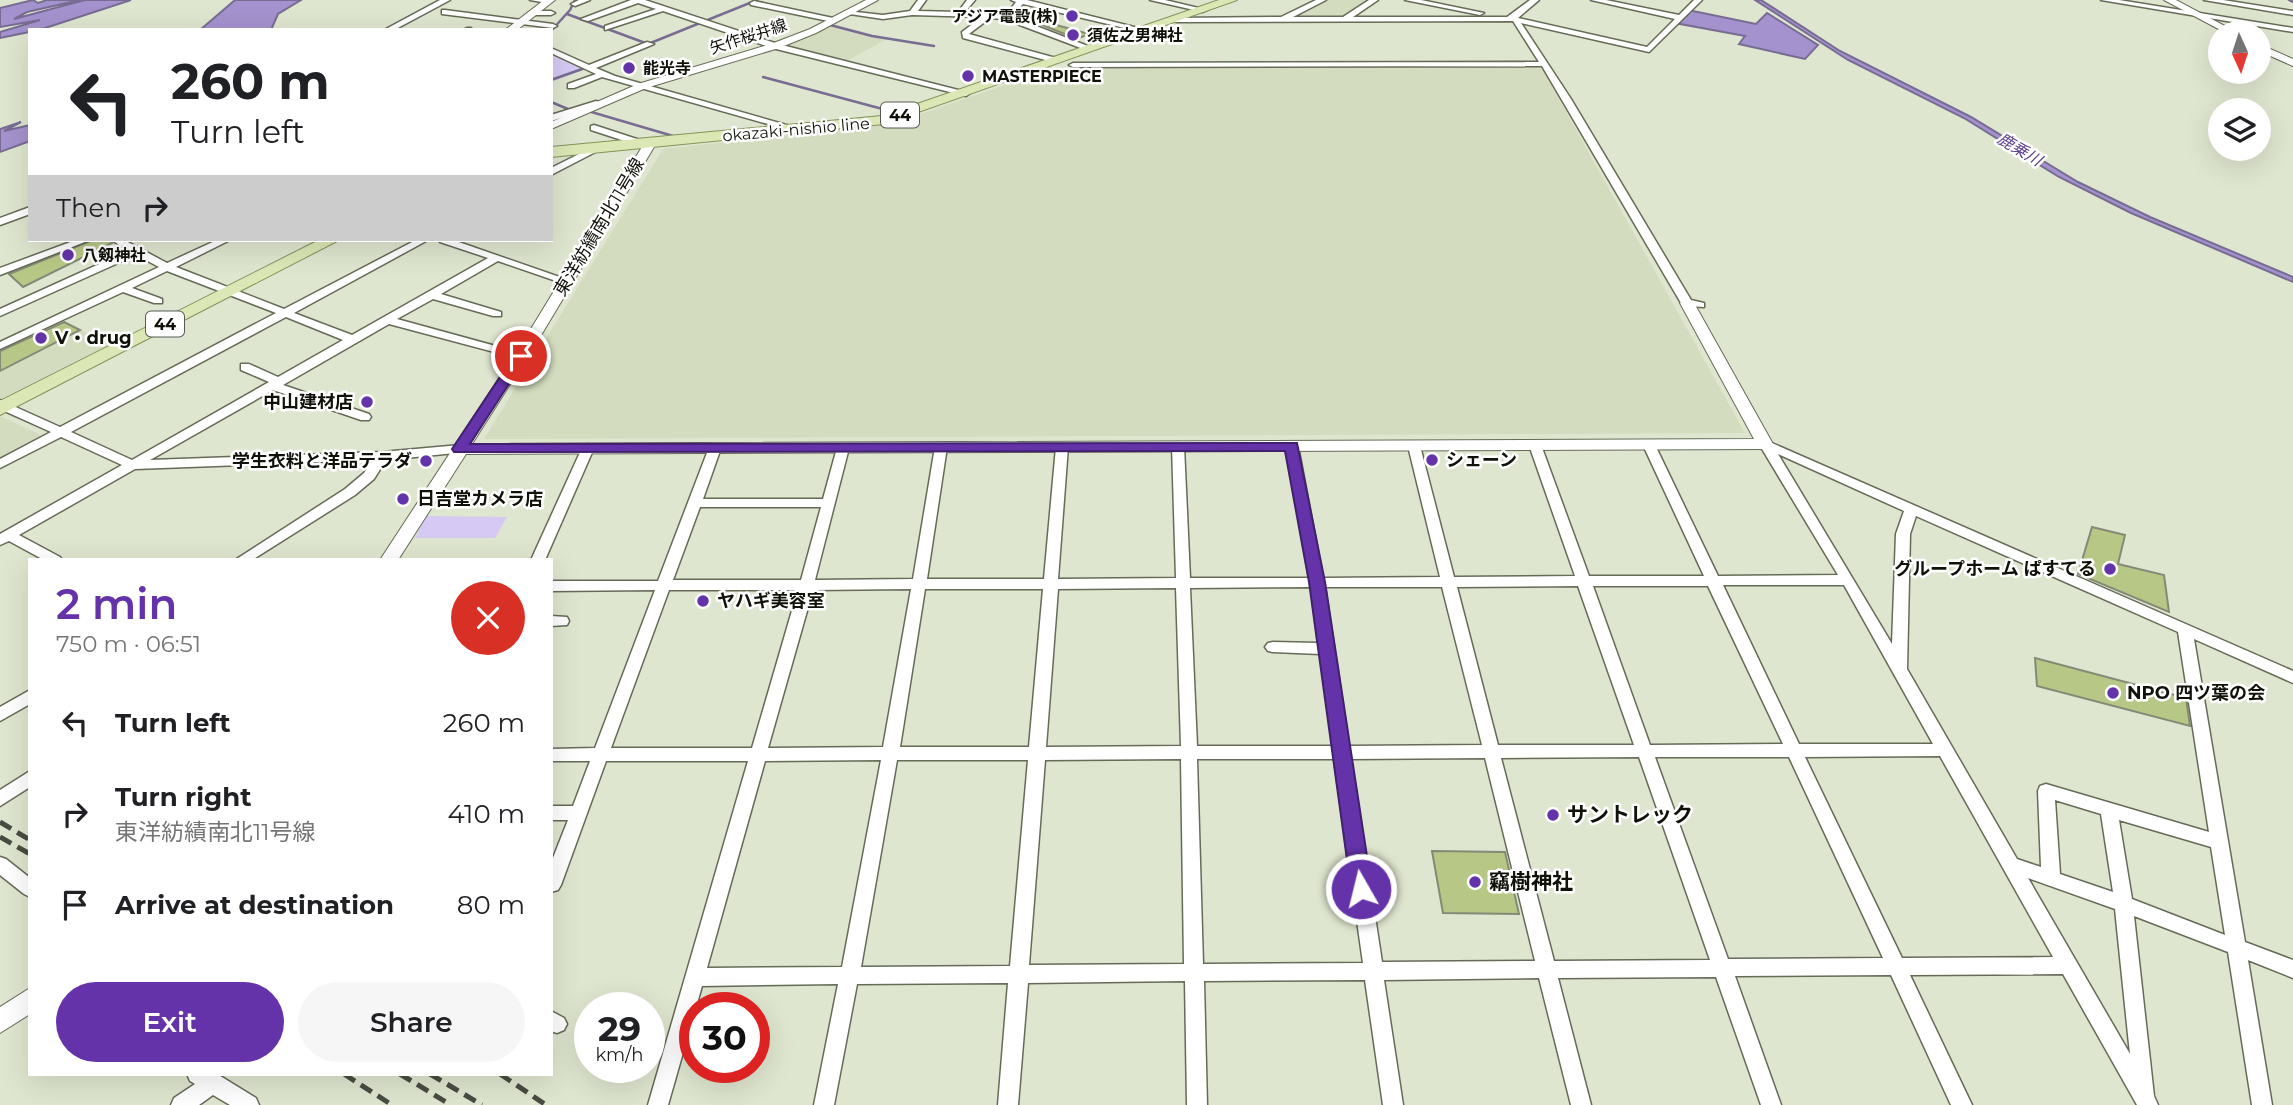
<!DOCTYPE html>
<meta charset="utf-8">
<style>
:root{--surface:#fff;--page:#f6f6f6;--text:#202124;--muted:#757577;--accent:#6433aa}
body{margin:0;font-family:Montserrat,"Noto Sans JP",sans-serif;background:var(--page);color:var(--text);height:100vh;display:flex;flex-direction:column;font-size:26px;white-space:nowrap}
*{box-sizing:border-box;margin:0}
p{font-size:23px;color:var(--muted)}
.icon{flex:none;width:38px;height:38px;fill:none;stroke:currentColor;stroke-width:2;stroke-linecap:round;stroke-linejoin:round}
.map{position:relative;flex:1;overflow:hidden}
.details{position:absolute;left:28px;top:558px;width:525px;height:518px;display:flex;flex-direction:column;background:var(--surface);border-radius:0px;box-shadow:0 7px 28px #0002}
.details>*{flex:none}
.hud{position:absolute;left:28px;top:28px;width:525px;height:214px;border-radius:0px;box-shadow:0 7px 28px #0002;background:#fff;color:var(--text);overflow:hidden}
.needle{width:46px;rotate:177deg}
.controls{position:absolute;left:2208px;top:21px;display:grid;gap:14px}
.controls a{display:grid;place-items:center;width:63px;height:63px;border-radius:50%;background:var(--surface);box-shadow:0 7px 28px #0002;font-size:35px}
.speed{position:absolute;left:574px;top:992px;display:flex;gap:14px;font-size:35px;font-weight:700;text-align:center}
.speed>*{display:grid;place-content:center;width:91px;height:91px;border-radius:50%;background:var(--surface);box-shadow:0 7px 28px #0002;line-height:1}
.speed small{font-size:18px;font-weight:400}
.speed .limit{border:10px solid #d22;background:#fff;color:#111}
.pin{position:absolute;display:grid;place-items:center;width:60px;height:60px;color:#fff;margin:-30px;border:4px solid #fff;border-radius:50%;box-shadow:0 2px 7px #0007}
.me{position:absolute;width:77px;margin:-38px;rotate:352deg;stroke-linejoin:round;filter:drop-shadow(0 0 5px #0008)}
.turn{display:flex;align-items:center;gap:24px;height:147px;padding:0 28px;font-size:32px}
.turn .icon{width:91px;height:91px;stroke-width:2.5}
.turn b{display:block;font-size:49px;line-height:60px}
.then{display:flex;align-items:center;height:66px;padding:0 28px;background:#0003;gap:14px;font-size:26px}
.round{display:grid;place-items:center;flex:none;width:74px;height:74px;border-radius:37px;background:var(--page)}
.headline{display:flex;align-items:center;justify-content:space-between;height:119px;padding:0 28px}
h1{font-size:42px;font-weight:600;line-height:52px;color:var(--accent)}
.action{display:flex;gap:14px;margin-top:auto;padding:14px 28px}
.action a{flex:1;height:80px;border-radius:42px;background:var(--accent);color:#fff;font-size:28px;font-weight:600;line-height:80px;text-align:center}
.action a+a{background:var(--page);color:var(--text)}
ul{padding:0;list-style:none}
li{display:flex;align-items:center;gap:21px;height:91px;padding:0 28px}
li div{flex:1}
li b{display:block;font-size:26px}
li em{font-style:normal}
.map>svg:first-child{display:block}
.built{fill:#d3dcbe}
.green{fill:#d6caf4}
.water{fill:#a492ce;stroke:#786c93;stroke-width:2}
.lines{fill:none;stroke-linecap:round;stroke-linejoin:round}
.stream{stroke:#786c93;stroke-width:2.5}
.building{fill:#b7c886;stroke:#848a75;stroke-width:2}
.minor-casing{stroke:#656b57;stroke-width:3}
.tertiary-casing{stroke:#656b57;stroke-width:2}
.primary-casing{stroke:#84935b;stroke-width:2}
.minor{fill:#fff;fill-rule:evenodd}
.tertiary{fill:#fff;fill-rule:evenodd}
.primary{fill:#dbe8b6;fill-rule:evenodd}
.rail{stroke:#494c40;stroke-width:5;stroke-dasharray:13 7;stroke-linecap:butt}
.route{fill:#6433aa;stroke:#41216e;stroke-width:2}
.poi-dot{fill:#6433aa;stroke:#fff;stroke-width:2.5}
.labels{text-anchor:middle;stroke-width:5;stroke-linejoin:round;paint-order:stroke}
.far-poi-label{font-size:16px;font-weight:bold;fill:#10120a;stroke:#fff;text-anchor:start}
.far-street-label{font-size:16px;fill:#10120a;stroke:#fff}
.shield{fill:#fff;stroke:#585954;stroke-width:2}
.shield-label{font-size:16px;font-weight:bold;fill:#10120a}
.far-water-label{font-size:16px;font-style:italic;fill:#5c418c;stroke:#fff}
.street-label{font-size:18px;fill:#10120a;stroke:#fff}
.poi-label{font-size:18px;font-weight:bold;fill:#10120a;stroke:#fff;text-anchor:start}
.near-poi-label{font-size:21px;font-weight:bold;fill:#10120a;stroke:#fff;text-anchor:start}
</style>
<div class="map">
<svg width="2293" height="1105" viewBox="0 0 2293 1105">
<rect width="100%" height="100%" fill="#dfe6cf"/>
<!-- built -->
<g class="built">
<polygon points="1325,0 1369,0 1340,18 1290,17"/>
<polygon points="830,23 887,39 843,63 779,44"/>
<polygon points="1541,67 1745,433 484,439 663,149 891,124 1052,69"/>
<polygon points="57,319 119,348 0,404 0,346"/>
<polygon points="0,416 41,435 0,457"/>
</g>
<!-- green -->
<g class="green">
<polygon points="551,50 588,68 551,82"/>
<polygon points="426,516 507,517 495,538 415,538"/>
</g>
<!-- water -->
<g class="water">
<polygon points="33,0 38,3 47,0 80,0 27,12 14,19 85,0 131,0 39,30 0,38 0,32 40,20 0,27 0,8"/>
<polygon points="235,0 301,0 278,14 271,30 200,30"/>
<polygon points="1755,0 1761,0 1840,51 1971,117 2078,182 2150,217 2293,277 2293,282 2131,213 2059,177 1964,118 1848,60"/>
<polygon points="1688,10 1756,24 1767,13 1818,45 1805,59 1739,44 1745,36 1675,23"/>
<polygon points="21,122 4,131 30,125 30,141 0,152 0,129"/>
</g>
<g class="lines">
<!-- stream -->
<g class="stream">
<polyline points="2289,0 2293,2"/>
<polyline points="567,14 648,44 757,0"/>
<polyline points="830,25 872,36 934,46"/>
<polyline points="551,31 570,10 575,0"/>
<polyline points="763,77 890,111"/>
<polyline points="551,80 585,68"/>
<polyline points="551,102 568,109"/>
<polyline points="588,111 673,136"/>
</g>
</g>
<!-- building -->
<g class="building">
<polygon points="1038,20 1089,34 1077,39 1037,23"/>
<polygon points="93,240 110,240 112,243 23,287 9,274"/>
<polygon points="64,322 80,330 0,371 0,351"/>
<polygon points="2092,527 2125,535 2118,564 2164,575 2169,612 2078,574"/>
<polygon points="2035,658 2186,698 2190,726 2037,686"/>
<polygon points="1432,851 1505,852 1519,914 1443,913"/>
</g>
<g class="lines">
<!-- minor casing -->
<g class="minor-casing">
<g id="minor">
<polygon points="440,0 450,0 394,30 384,30"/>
<polygon points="530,0 551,0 552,1 548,3"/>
<polygon points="579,0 590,0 575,6 571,4"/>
<polygon points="631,0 645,0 778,44 970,93 966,96 772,48 663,11 605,30 605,26 656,9 638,3 588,21 581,19"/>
<polygon points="918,0 926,0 918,11 958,12 967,0 975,0 965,12 1007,14 1016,2 1011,0 1027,0 1150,31 1146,33 1023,4 1016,11 1013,17 1093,48 1086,50 1004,19 990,18 969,34 1056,58 1056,62 1053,62 963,38 962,32 982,17 912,15 883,19 843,13 847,11 883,15 910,11"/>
<polygon points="1150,0 1165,0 1207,10 1203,12"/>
<polygon points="1316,0 1326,0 1293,17 1343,17 1369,0 1378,0 1353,17 1507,17 1530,0 1539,0 1518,18 1647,47 1675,19 1591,0 1606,0 1679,15 1694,0 1702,0 1649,52 1521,23 1571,99 1691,300 1704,303 1704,307 1687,306 1681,303 1542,66 1073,67 1069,65 1073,63 1539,62 1513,21 1176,22 1172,20 1176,18 1281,17"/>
<polygon points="1405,0 1421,0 1484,13 1480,15"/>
<polygon points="2101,0 2119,0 2293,28 2293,32"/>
<polygon points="2204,0 2223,0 2293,11 2293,15"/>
<polygon points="754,1 833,18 837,20 833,22 751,5 750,3"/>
<polygon points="445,10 553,24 557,26 553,28 442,14 442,10"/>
<polygon points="532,11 551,11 555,13 551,15 529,15 528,13"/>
<polygon points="467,28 471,28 472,30 463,30"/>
<polygon points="647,42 654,44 596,68 615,76 804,130 796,132 602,77 574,88 568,88 568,84 596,74 551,53 551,48 589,65"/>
<polygon points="596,101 599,102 599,106 551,121 551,115"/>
<polygon points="594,125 643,141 645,143 640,146 591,130 591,126"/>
<polygon points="597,145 605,147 551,175 551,168"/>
<polygon points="30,207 30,214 0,225 0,218"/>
<polygon points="76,240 90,240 0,275 0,268"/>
<path d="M112 240H124L167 263 217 240H230L176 267 284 309 416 240H428L294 313 352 335 488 258 440 242 439 240H453L571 281 570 283H562L498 261 441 294 501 312V316H493L433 299 397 319 525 354V358H517L389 324 283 385 369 414 371 417 369 420H361L273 390 150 460 382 452 460 445 465 446 466 449 465 452 386 460 374 479 355 495 252 560H235L345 489 364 473 373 460 135 469 19 535 60 557 62 560H44L9 541 0 545V534L122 465 61 437 0 468V459L51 432 0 409V400L60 427 276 313 167 271 132 288 162 299V303H154L123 292 0 349V342L159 267 136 255 0 316V309L128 251ZM286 317 343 340 278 377 249 364H241V370L269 382 132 460 71 432Z"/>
<path d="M1765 440 2293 671V683L2194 639 2245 942 2293 960V978L2248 960 2272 1105H2252L2228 952 2134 916 2154 1096 2158 1105H2137L2063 974 1910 975 1972 1105H1951L1891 975 1735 976 1781 1105H1761L1716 977 1558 978 1591 1105H1571L1539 978 1384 980 1403 1105H1383L1365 980 1204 981 1207 1105H1187L1185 981 1028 983 1018 1105H998L1008 983 857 984 834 1105H814L838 984 702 986 668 1105H648L748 761H606L561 885 558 890 551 892V863L568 820H551V806H573L590 761H551V749L595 748 655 590 551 591V581H658L710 445 715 444 721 448 703 499H823L837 448 843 444 848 445 849 448 815 580 913 579 935 447 941 443 947 447 927 579H1044L1056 447 1062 443 1068 447 1058 579 1176 578 1172 446 1178 442 1184 446 1190 578H1309L1286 446 1292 442 1298 446 1323 578 1440 577 1408 446 1414 442 1420 446 1454 577 1575 576 1529 445 1535 441 1541 445 1589 576H1704L1643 445 1649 441 1655 445 1718 576 1838 575 1759 444ZM1778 454 1904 511 1896 534 1892 644ZM700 507H821L801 580H673ZM1916 516 2178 632 2209 832 2046 784 2040 786 2038 791 2041 867 2017 859 1907 669 1910 534ZM1723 585H1844L1933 744H1799ZM1578 586 1634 745H1498L1457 587ZM1593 586H1708L1783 744 1650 745ZM1311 587 1318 643 1273 642 1268 643 1265 647 1268 651 1273 652 1320 654 1333 746H1197L1190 588ZM1325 587H1442L1482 745 1349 746ZM1176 588 1181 746 1046 747 1058 589ZM911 589 883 747 768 748 813 590ZM925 589H1043L1029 747H900ZM669 590H798L752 748H611ZM1940 756 2053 957 1902 958 1805 757ZM1639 757 1710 960 1554 961 1501 758ZM1655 757H1789L1883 958 1728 959ZM1485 758 1535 961 1382 962 1351 759ZM1181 759 1184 964 1029 965 1045 760ZM1197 759H1334L1363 963 1203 964ZM881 760 842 967 707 968 765 761ZM897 760H1028L1010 966 861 967ZM2055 800 2101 814 2113 892 2060 874ZM2119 820 2211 847 2225 935 2132 899ZM2028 878 2115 909 2130 1054Z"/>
<polygon points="588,444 594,448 545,560 531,560 582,448"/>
<polygon points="551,616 567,617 569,621 567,625 551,626"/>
<polygon points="30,690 30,704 0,721 0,707"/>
<polygon points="30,771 30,787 0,806 0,790"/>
<polygon points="0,857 6,859 30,878 30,897 24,894 0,875"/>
<polygon points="551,1011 564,1018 567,1024 564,1030 557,1033 551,1031"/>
<polygon points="187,1074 217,1074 256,1098 259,1105 230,1105 213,1095 199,1105 171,1105 174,1098 195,1084 190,1081"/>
</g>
</g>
<!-- tertiary casing -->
<g class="tertiary-casing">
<g id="tertiary">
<polygon points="544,0 555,0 517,30 505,30"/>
<polygon points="866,0 878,0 816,33 779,48 646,88 551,129 551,122 638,84 771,44 810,29"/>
<polygon points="2164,0 2176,0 2238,33 2226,33"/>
<polygon points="2259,44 2293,59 2293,66 2259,51"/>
<polygon points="651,139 657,142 540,337 472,444 1754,439 1680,303 1687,299 1694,303 1773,444 1765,449 466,454 398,560 380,560 526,337 645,142"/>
<polygon points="30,988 30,1014 0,1033 0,1007"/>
</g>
</g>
<!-- primary casing -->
<g class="primary-casing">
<g id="primary">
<polygon points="1219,0 1237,0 884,124 551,157 551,147 882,116"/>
<polygon points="319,240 339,240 0,415 0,401"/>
</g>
</g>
<!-- minor -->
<use href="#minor" class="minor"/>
<!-- tertiary -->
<use href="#tertiary" class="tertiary"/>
<!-- primary -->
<use href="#primary" class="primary"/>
<!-- rail -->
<g class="rail">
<polyline points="0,822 30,840"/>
<polyline points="0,837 30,854"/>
<polyline points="344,1074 392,1105"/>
<polyline points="400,1074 451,1105"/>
<polyline points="430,1074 482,1105"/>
<polyline points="500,1074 546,1105"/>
</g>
</g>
<!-- route -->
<polygon class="route" points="521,352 527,356 470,444 1297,443 1325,582 1372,889 1369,895 1361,898 1354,895 1351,889 1309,582 1285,451 454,452 452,449 516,353"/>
<!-- markers -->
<g class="poi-dot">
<circle cx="1072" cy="16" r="7"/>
<circle cx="1073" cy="35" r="7"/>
<circle cx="629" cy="68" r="7"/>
<circle cx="968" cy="76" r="7"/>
<circle cx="68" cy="255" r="7"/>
<circle cx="41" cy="338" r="7"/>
<circle cx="367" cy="402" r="7"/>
<circle cx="1432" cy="460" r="7"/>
<circle cx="426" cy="461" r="7"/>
<circle cx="403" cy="499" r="7"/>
<circle cx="2110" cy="569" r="7"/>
<circle cx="703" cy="601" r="7"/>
<circle cx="2113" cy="693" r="7"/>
<circle cx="1553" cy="815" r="7"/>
<circle cx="1475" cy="882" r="7"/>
</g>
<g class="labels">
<!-- far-poi labels -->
<g class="far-poi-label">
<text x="1058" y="22" text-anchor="end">アジア電設(株)</text>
<text x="1087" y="41">須佐之男神社</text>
<text x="643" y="74">能光寺</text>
<text x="982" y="82">MASTERPIECE</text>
<text x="82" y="261">八剱神社</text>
</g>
<!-- far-street labels -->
<g class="far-street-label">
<text transform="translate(748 36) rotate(-18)" y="6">矢作桜井線</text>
<text transform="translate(796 129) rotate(-5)" y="6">okazaki-nishio line</text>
</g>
<!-- shield labels -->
<g class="shield">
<rect x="881" y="102.5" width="38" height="25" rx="5"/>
<rect x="146" y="311.5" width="38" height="25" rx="5"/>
</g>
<g class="shield-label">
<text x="900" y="121">44</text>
<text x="165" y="330">44</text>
</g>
<!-- far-water labels -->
<g class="far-water-label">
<text transform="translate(2020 149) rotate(31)" y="6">鹿乗川</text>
</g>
<!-- street labels -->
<g class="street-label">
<text transform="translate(599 227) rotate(-59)" y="6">東洋紡績南北11号線</text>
</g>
<!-- poi labels -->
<g class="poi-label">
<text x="55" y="344">V・drug</text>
<text x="353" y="408" text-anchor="end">中山建材店</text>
<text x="1446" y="466">シェーン</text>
<text x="412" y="467" text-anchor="end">学生衣料と洋品テラダ</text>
<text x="417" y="505">日吉堂カメラ店</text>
<text x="2096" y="575" text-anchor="end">グループホーム ぱすてる</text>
<text x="717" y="607">ヤハギ美容室</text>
<text x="2127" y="699">NPO 四ツ葉の会</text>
</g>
<!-- near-poi labels -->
<g class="near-poi-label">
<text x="1567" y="822">サントレック</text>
<text x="1489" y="889">竊樹神社</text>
</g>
</g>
</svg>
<div class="controls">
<a><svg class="needle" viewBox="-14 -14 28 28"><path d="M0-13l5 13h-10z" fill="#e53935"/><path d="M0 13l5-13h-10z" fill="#757577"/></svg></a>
<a><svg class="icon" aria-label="layers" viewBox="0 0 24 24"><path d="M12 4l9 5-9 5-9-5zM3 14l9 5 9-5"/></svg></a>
</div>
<div class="speed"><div>29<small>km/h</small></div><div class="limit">30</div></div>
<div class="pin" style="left:521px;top:356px;background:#d93025"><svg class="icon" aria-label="arrive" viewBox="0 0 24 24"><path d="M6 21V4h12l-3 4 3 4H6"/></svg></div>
<svg class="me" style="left:1361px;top:889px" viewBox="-20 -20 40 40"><circle r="17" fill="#6433aa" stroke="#fff" stroke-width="3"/><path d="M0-11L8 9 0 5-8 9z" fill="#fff"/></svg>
<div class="hud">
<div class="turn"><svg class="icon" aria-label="left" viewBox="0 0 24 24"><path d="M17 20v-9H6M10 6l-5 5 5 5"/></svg><div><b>260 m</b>Turn left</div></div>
<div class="then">Then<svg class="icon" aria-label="right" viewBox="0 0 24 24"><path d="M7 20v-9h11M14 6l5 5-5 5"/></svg></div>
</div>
<section class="details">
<div class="headline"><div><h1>2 min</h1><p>750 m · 06:51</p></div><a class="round" style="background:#d93025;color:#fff"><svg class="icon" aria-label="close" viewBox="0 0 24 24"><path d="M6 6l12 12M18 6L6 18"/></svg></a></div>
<ul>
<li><svg class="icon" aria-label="left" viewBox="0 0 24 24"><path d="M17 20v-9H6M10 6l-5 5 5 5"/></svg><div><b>Turn left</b></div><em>260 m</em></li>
<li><svg class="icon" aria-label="right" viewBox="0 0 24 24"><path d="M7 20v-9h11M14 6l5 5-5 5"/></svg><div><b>Turn right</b><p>東洋紡績南北11号線</p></div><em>410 m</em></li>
<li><svg class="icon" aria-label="arrive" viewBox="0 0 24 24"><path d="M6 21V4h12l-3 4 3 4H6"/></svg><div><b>Arrive at destination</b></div><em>80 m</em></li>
</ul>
<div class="action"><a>Exit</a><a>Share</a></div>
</section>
</div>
